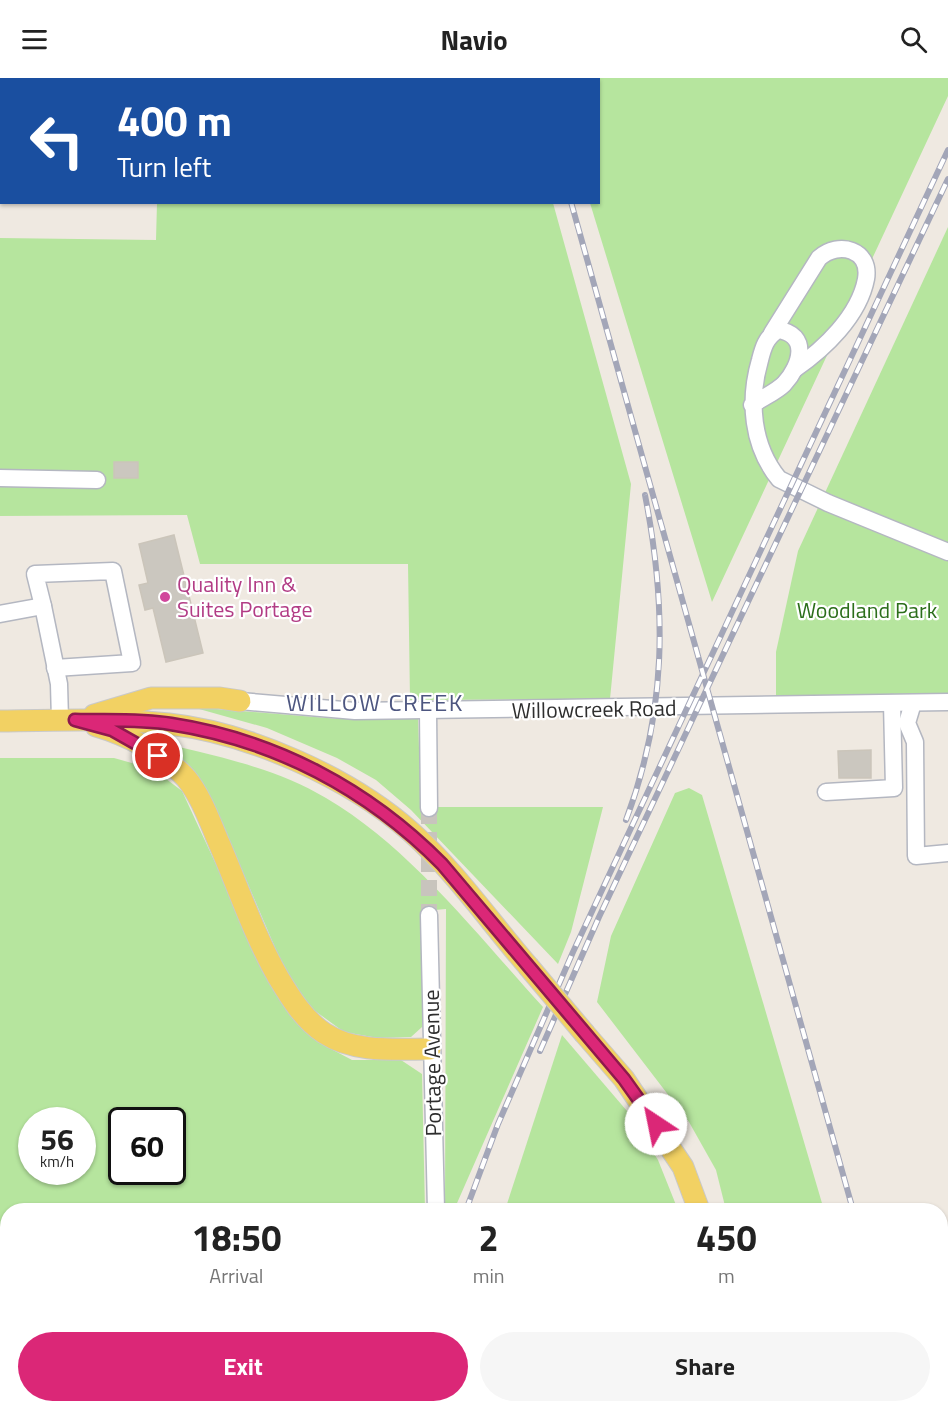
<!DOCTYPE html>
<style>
:root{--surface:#fff;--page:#f6f6f6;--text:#222;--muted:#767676;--accent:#db2777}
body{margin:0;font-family:"Titillium Web",sans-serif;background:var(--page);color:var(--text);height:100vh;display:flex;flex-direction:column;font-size:22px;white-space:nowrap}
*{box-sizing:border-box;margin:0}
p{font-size:20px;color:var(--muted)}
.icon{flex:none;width:33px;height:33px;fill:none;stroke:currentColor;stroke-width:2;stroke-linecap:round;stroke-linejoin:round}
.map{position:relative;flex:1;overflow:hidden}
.drawer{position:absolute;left:0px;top:1125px;width:948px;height:210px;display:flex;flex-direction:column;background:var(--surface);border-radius:24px 24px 0 0;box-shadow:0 2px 4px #0004}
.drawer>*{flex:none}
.top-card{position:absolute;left:0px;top:0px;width:600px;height:126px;box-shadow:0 2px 4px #0004;background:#1a4fa0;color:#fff;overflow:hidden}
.speed{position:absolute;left:18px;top:1029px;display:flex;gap:12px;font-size:30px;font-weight:700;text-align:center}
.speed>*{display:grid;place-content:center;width:78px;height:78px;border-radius:50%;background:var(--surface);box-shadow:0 2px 4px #0004;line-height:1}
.speed small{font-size:15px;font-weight:400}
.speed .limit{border:3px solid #111;border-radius:9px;background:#fff;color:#111}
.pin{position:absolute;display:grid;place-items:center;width:51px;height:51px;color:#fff;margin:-26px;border:3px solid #fff;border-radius:50%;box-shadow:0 2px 6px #0007}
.me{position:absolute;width:66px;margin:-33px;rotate:326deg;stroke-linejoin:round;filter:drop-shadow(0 0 4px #0008)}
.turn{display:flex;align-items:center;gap:21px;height:126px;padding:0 18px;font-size:27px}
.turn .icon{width:78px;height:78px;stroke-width:2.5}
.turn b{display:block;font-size:42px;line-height:51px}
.eta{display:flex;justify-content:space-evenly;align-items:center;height:102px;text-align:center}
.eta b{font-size:36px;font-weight:700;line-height:42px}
.primary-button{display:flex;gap:12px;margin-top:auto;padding:12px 18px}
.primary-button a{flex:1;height:69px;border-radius:36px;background:var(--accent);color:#fff;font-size:24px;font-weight:700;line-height:69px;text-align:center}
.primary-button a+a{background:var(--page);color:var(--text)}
header{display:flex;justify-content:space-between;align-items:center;height:78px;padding:0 18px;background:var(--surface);font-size:27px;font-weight:700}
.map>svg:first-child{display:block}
.green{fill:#b6e59e;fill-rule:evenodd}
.building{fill:#cbc7bf;stroke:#cbc5ba;stroke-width:1.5}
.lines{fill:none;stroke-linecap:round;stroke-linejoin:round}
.minor-tunnel{stroke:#c8c4bd;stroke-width:16;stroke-dasharray:16 8;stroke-linecap:butt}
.minor-casing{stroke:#b4b7c1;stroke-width:19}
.major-casing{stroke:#c9c9c9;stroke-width:23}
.minor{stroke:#fff;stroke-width:16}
.major{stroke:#f2d163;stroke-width:21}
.rail-casing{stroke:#a3a6b8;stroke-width:6}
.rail{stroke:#fff;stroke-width:4;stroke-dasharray:11;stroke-linecap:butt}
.major-bridge-casing{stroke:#c9c9c9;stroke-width:23;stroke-linecap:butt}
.major-bridge{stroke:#f2d163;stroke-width:21}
.route-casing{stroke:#8e194d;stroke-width:15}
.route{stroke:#db2777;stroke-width:10}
.hotel-dot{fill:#d1479c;stroke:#fff;stroke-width:2}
.labels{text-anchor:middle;stroke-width:4.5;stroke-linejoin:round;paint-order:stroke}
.hotel-label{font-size:22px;fill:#b23c85;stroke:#fff;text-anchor:start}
.park-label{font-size:22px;fill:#2c6e1b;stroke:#fff}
.street-label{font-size:22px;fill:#2e2e2e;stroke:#fff}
.neighbourhood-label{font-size:24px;letter-spacing:1.5px;fill:#4d5680;stroke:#fff}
</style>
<header><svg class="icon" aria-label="menu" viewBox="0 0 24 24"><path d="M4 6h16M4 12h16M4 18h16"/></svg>Navio<svg class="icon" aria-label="search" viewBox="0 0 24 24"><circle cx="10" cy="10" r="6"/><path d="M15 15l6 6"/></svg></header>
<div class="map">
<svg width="948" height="1335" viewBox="0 0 948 1335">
<rect width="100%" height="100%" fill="#efe9e1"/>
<!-- green -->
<g class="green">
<polygon points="157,0 519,0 519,1 157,2"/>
<polygon points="552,0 948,0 948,18 712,524 590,125 598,124 598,2"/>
<polygon points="157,125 553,125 631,406 610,621 410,622 408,486 200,486 187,437 0,438 0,160 156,162"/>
<polygon points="948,149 948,616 776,618 776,574 798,473"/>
<polygon points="192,629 339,641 418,640 421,729 603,729 571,854 558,886 411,732 376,702 337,680 267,650"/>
<path d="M153 663C212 677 274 689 326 720 410 769 478 858 543 929L454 1132H445L446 831 423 833 422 949 411 959 378 960 344 954 311 930 285 893 216 731Z"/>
<path d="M0 680H114L153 691 182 713 277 918 318 964 352 982H401L422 996 425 1132H8V1328H395L393 1335H0ZM32 1042H82V1094H32ZM122 1042H172V1094H122Z"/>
<polygon points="689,710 702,717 824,1132 726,1132 716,1092 689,1044 597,924 611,858 675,715"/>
<polygon points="562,957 627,1033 658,1082 678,1132 505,1132"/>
<polygon points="445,1328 720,1328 722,1335 443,1335"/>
<polygon points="774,1328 882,1328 884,1335 776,1335"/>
</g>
<!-- building -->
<g class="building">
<rect x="114" y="384" width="24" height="16"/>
<polygon points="174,457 203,575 166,584 153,530 145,532 139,507 148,505 139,466"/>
<polygon points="871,672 871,700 839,700 838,673"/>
</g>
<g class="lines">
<!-- minor-tunnel -->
<polyline class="minor-tunnel" points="429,730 429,837"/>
<!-- minor casing -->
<g class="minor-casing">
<g id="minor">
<path d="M772 255 819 180C839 162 871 172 866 201 859 238 824 271 795 291"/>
<path d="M752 327C762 320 776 314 784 306 801 288 810 256 778 252 766 259 763 270 760 282 748 323 752 368 779 401L828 425 948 474"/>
<polyline points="0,400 97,402"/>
<polyline points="43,528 35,496 113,493 132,585 55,590"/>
<polyline points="0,536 43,528 59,606 60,642"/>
<polyline points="240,623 355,633 948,624"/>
<polyline points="913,625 907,645 915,664 916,778 948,775"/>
<polyline points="428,633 429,730"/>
<polyline points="826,714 894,710 892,625"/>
<polyline points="429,837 436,1132"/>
<polyline points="441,1328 441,1335"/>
</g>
</g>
<!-- major casing -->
<g class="major-casing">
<g id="major">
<polyline points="94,637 151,620 220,620 240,623"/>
<path d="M0 643C56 642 113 640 169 646 250 655 350 700 411 754 455 793 490 844 528 888"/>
<path d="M96 648C127 657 164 676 186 700 201 718 210 744 219 765 238 809 254 857 278 899 290 919 303 941 324 955 354 975 396 971 430 971"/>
<polyline points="585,956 624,1001 683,1089 699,1132"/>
<polyline points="743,1328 745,1335"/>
</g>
</g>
<!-- minor -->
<use href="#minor" class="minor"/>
<!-- major -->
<use href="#major" class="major"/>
<!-- rail casing -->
<g class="rail-casing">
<g id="rail">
<polyline points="536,0 536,2"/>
<polyline points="571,124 853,1132"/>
<path d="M626 742C667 633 667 530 645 417"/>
<polyline points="540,973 599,839 948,101"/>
<polyline points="466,1132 498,1046 573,874 948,72"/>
<polyline points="907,1328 909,1335"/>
<polyline points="402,1335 404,1328"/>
<polyline points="411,1335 413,1328"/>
</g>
</g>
<!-- rail -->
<use href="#rail" class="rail"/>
<!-- major-bridge casing -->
<g class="major-bridge-casing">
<polyline id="major-bridge" points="528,888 585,956"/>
</g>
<!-- major-bridge -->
<use href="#major-bridge" class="major-bridge"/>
</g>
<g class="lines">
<!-- route casing -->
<g class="route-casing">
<path id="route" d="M158 678 112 652 75 642C107 643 140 641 171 646 275 662 368 711 442 786L624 1001 656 1046"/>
</g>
<!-- route -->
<use href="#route" class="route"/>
</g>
<!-- markers -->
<circle class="hotel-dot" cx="165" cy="519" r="6"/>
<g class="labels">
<!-- hotel labels -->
<g class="hotel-label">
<text x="177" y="514">Quality Inn &amp;<tspan x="177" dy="25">Suites Portage</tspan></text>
</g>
<!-- park labels -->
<g class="park-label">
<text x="867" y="540">Woodland Park</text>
</g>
<!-- street labels -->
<g class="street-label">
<text transform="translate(594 631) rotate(-1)" y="8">Willowcreek Road</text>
<text transform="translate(432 985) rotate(-91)" y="8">Portage Avenue</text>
</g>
<!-- neighbourhood labels -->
<g class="neighbourhood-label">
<text x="375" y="633">WILLOW CREEK</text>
</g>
</g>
</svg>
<div class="speed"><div>56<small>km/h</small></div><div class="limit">60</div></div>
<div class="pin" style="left:158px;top:678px;background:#d93025"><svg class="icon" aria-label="arrive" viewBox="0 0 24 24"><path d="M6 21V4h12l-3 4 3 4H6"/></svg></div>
<svg class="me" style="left:656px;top:1046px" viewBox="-20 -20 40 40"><circle r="19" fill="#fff"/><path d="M0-13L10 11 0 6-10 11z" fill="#db2777"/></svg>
<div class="top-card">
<div class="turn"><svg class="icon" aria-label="left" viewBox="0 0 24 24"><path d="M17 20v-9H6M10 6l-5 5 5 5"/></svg><div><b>400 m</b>Turn left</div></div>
</div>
<section class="drawer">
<div class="eta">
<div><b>18:50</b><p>Arrival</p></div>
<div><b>2</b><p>min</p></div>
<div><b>450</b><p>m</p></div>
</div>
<div class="primary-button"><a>Exit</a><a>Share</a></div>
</section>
</div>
